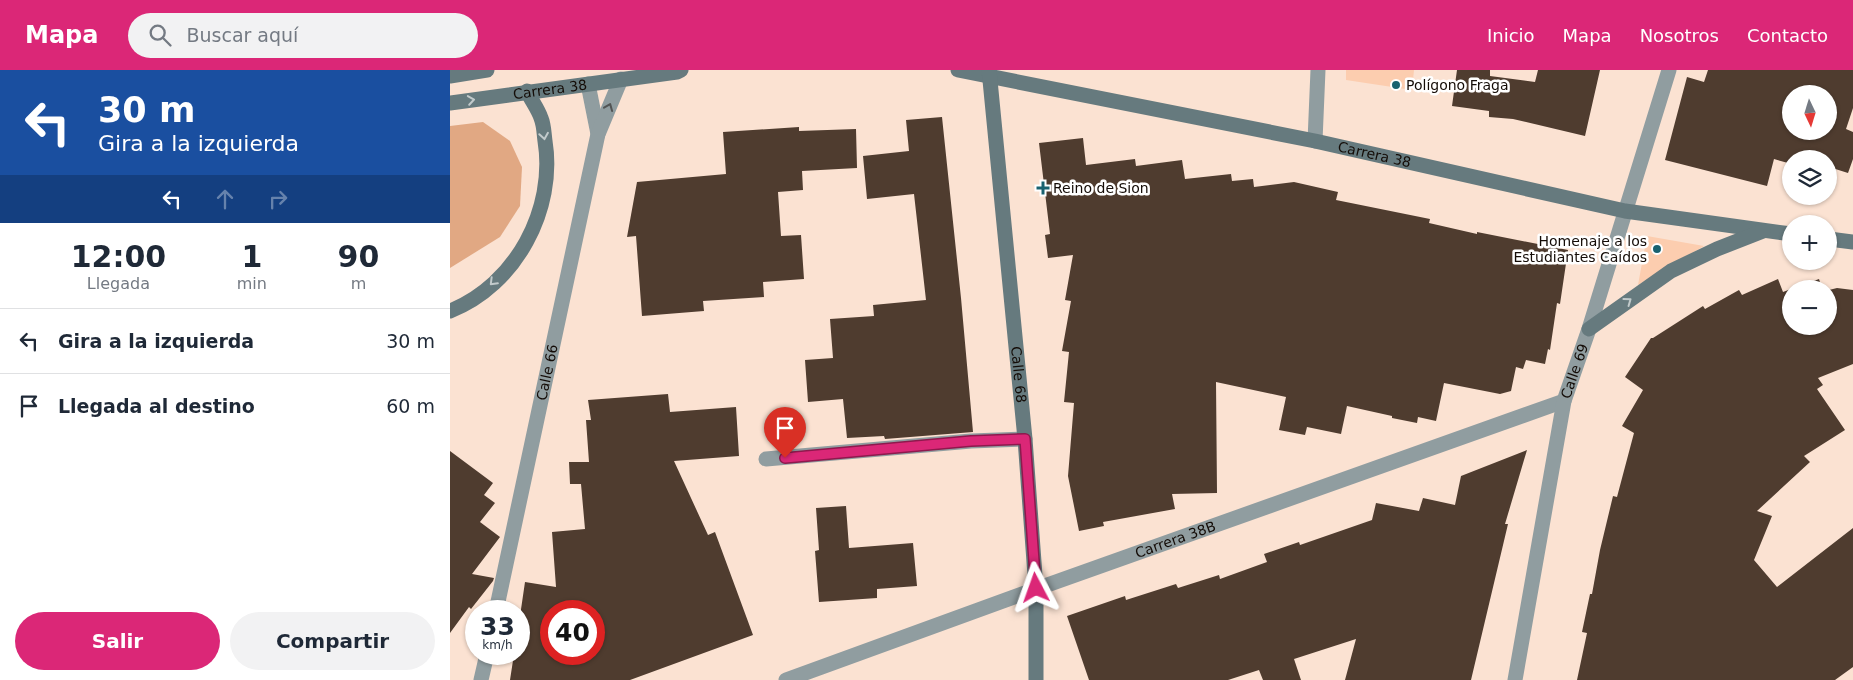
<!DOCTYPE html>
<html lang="es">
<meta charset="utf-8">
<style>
:root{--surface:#fff;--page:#f2f2f3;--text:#1f2937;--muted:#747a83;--line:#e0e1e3;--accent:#db2777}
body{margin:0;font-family:"DejaVu Sans",sans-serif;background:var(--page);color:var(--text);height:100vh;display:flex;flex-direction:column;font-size:19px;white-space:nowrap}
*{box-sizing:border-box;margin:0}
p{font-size:16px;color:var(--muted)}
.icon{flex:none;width:28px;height:28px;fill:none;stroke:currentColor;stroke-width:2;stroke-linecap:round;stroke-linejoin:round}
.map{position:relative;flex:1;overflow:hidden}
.details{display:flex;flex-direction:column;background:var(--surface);width:450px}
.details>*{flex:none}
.hud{background:#1a4fa0;color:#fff;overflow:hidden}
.needle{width:32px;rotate:176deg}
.controls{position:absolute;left:1332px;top:15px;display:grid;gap:10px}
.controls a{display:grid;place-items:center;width:55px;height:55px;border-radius:50%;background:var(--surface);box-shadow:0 1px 4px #0004;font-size:25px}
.speed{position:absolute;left:15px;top:530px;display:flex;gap:10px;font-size:25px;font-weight:700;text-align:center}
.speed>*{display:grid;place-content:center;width:65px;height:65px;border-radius:50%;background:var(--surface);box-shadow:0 1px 4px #0004;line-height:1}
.speed small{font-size:12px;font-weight:400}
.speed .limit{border:8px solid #d22;background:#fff;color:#111}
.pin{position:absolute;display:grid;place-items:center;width:42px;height:42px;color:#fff;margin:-51px -21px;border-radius:50% 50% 50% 0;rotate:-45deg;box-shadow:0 0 5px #0007}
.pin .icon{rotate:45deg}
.me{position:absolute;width:55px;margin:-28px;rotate:356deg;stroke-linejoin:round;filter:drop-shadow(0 0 4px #0008)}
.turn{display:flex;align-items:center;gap:18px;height:105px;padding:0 15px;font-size:22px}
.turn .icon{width:65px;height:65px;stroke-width:2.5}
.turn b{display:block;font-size:35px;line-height:42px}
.lanes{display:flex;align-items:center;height:48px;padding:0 15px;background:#0003;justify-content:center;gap:25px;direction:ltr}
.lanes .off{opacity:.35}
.eta{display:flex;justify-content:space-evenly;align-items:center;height:85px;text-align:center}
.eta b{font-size:30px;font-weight:800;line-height:35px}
.cta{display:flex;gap:10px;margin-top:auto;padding:10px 15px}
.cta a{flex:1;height:58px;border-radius:30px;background:var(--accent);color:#fff;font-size:20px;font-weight:800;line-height:58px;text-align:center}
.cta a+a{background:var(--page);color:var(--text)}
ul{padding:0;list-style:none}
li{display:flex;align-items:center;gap:15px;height:65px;padding:0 15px;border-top:1px solid var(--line)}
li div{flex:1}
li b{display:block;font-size:19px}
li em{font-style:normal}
header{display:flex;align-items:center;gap:30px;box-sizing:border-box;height:70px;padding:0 25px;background:var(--accent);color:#fff}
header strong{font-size:24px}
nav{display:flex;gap:28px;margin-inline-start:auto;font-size:18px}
.search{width:350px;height:45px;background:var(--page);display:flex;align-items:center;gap:12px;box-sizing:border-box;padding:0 18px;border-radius:28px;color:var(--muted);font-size:19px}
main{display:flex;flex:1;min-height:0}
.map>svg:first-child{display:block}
.green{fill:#fccdaf}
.forest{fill:#e1a883}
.building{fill:#4f3c2f;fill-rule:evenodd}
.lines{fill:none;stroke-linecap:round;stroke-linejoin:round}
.lane{stroke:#909da0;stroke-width:15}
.street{stroke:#909da0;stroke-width:15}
.secondary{stroke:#667a7e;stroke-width:15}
.oneway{stroke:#c2cacb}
.oneway2{stroke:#525454}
.route-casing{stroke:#8e194d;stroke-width:12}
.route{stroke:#db2777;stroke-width:9}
.poi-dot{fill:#196270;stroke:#fff;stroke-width:2}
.labels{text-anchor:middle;stroke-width:5;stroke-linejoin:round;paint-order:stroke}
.poi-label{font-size:14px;fill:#140c07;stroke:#fff;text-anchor:start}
.street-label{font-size:14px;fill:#140c07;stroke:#fff}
</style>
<header>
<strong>Mapa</strong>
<div class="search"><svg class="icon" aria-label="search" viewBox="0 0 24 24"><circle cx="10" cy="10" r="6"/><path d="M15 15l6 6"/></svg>Buscar aquí</div>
<nav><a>Inicio</a><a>Mapa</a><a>Nosotros</a><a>Contacto</a></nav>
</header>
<main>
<section class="details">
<div class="hud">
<div class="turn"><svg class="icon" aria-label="left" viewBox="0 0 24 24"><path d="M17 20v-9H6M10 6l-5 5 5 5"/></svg><div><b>30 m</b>Gira a la izquierda</div></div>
<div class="lanes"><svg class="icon" aria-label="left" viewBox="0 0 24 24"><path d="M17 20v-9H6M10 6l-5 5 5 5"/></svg><svg class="icon off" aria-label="ahead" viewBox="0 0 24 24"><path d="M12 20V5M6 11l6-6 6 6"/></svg><svg class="icon off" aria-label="right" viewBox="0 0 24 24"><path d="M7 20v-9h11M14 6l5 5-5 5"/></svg></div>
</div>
<div class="eta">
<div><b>12:00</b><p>Llegada</p></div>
<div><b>1</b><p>min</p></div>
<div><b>90</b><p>m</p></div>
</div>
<ul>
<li><svg class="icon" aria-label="left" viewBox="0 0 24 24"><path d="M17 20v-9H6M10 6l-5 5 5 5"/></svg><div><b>Gira a la izquierda</b></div><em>30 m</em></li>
<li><svg class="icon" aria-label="arrive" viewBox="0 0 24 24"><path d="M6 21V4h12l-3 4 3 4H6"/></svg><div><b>Llegada al destino</b></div><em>60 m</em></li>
</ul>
<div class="cta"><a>Salir</a><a>Compartir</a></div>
</section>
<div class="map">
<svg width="1403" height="610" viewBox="0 0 1403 610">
<rect width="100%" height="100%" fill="#fbe2d2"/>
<!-- green -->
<g class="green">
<polygon points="896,0 964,0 962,20 896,10"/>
<polygon points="1197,166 1254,176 1188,215"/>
</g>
<!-- forest -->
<polygon class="forest" points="33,52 60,71 72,97 70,136 50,167 0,198 0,56"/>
<!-- building -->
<g class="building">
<polygon points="1007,0 1040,0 1040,6 1085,12 1088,0 1150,0 1135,66 1063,49 1039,47 1039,41 1002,36"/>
<path d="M1258 0H1403V38L1396 59 1403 62V89L1398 103 1379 97V89H1339L1338 93 1324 89 1317 116 1215 90 1237 7 1254 12ZM1341 24H1379V61H1341Z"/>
<polygon points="492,47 511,228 523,362 435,369 434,366 397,368 393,329 358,332 355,290 383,288 380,249 424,246 423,235 476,230 464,124 417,129 413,86 459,81 456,50"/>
<polygon points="349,57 349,61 406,59 407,98 352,101 353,120 328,122 331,166 351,165 354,209 313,212 314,227 253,231 254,241 192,246 186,166 177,167 187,112 276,104 273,62"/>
<polygon points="633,68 636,95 685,89 686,96 732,90 735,109 781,104 782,111 803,109 804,117 844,112 888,122 886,130 980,149 979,153 1027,164 1027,162 1118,180 1110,234 1107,233 1100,280 1098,279 1095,294 1076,290 1073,299 1066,297 1061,321 1050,324 994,313 986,351 968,347 967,353 942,348 942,346 897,336 891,364 857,357 855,365 829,360 836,327 766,312 767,423 722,424 725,439 653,452 654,456 629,461 618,406 624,333 614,332 619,282 612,281 621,231 615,230 623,185 598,188 595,165 600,164 589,73"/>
<polygon points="1328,209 1333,222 1341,219 1341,256 1379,256 1379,220 1387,218 1403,220 1403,294 1368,308 1373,315 1367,319 1395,360 1354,386 1360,392 1307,441 1322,446 1304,490 1327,517 1403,458 1403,597 1385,610 1127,610 1137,563 1132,562 1140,524 1142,524 1150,480 1163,426 1167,427 1184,363 1172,356 1193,320 1175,307 1201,268 1203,268 1253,236 1255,239 1289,220 1292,225"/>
<polygon points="1369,209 1372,219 1342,219"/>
<path d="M218 324 220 342 286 337 289 386 224 391 258 465 265 462 303 565 180 610H60L64 584H69V553L75 512 106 517 102 462 135 459 131 414H120L119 392H139L136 350H141L138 330ZM101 541H144V584H101Z"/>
<polygon points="1077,380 1055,454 1058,454 1021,610 895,610 906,569 844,589 851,610 813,610 809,600 778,610 639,610 617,546 675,526 676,530 726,514 728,518 769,505 770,509 817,492 814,484 849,472 850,475 922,450 926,433 969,441 973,428 1005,435 1011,406"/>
<polygon points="0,381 43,413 34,425 45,433 30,452 50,467 22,504 44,508 43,511 21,539 19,537 0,563"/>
<polygon points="396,436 399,478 463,473 467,516 427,519 427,528 369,532 365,481 369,480 366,438"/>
</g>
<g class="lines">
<!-- lane -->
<polyline class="lane" points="316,389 521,371 575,369"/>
<!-- street -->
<g class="street">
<polyline points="138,14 148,64"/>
<polyline points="865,71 868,0"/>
<path id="s1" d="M46 541 148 64 171 9"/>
<polyline points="31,610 37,584"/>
<path id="s2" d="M336 610 586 519 1114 331"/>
<path id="s3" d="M1065 610 1114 331 1139 259 1219 0"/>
</g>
<!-- secondary -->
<g class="secondary">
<path id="s4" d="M508 0 865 71 1175 141 1341 164"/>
<path id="s5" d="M539 0 575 369 586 519V610"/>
<polyline points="0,6 37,0"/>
<path id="s6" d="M0 33 227 2 231 0"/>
<polyline points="1379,169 1403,172"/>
<path d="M0 241C66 215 106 139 95 71 94 64 94 55 91 48 88 39 81 30 77 21"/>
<polyline points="1139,259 1221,201 1267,179 1313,161"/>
</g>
</g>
<!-- one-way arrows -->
<defs><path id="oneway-chevron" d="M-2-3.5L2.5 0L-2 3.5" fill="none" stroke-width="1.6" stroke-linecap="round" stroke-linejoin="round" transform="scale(1.25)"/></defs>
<g class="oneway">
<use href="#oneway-chevron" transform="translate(21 30) rotate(-9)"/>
<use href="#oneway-chevron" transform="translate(94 66) rotate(81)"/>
<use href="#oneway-chevron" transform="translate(43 212) rotate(135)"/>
<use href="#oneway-chevron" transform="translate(1178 231) rotate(-36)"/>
</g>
<use class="oneway2" href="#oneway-chevron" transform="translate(159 37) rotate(-68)"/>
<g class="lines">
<!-- route casing -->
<g class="route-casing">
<polyline id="route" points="335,388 521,371 575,369 586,518"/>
</g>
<!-- route -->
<use href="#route" class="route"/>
</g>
<!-- markers -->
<g class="poi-dot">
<circle cx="946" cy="15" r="5"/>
<path d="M590.5 110.5h5v5h5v5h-5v5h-5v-5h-5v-5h5z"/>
<circle cx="1207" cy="179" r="5"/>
</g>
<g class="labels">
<!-- poi labels -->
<g class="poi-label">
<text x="956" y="20">Polígono Fraga</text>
<text x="603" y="123">Reino de Sion</text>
<text x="1197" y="176" text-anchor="end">Homenaje a los<tspan x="1197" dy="16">Estudiantes Caídos</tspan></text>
</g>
<!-- street labels -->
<g class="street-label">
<text dy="5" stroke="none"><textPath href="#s6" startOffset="101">Carrera 38</textPath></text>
<text dy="5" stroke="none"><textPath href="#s4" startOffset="425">Carrera 38</textPath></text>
<text dy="5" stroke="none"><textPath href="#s3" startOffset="315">Calle 69</textPath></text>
<text dy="5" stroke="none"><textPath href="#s1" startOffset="244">Calle 66</textPath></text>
<text dy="5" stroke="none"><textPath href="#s5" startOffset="306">Calle 68</textPath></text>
<text dy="5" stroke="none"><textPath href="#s2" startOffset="414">Carrera 38B</textPath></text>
</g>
</g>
</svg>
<div class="controls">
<a><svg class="needle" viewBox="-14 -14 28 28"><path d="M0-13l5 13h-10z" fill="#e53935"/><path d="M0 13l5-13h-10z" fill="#747a83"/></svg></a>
<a><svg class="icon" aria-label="layers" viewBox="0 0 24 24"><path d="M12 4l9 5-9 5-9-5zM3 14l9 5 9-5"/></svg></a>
<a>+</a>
<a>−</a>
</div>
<div class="speed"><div>33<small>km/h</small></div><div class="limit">40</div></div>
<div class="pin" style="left:335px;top:388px;background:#d93025"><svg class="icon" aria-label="arrive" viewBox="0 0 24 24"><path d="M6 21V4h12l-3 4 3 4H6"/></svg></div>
<svg class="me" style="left:586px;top:518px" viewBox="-20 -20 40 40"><path d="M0-17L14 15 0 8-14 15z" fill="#db2777" stroke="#fff" stroke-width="4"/></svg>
</div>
</main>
